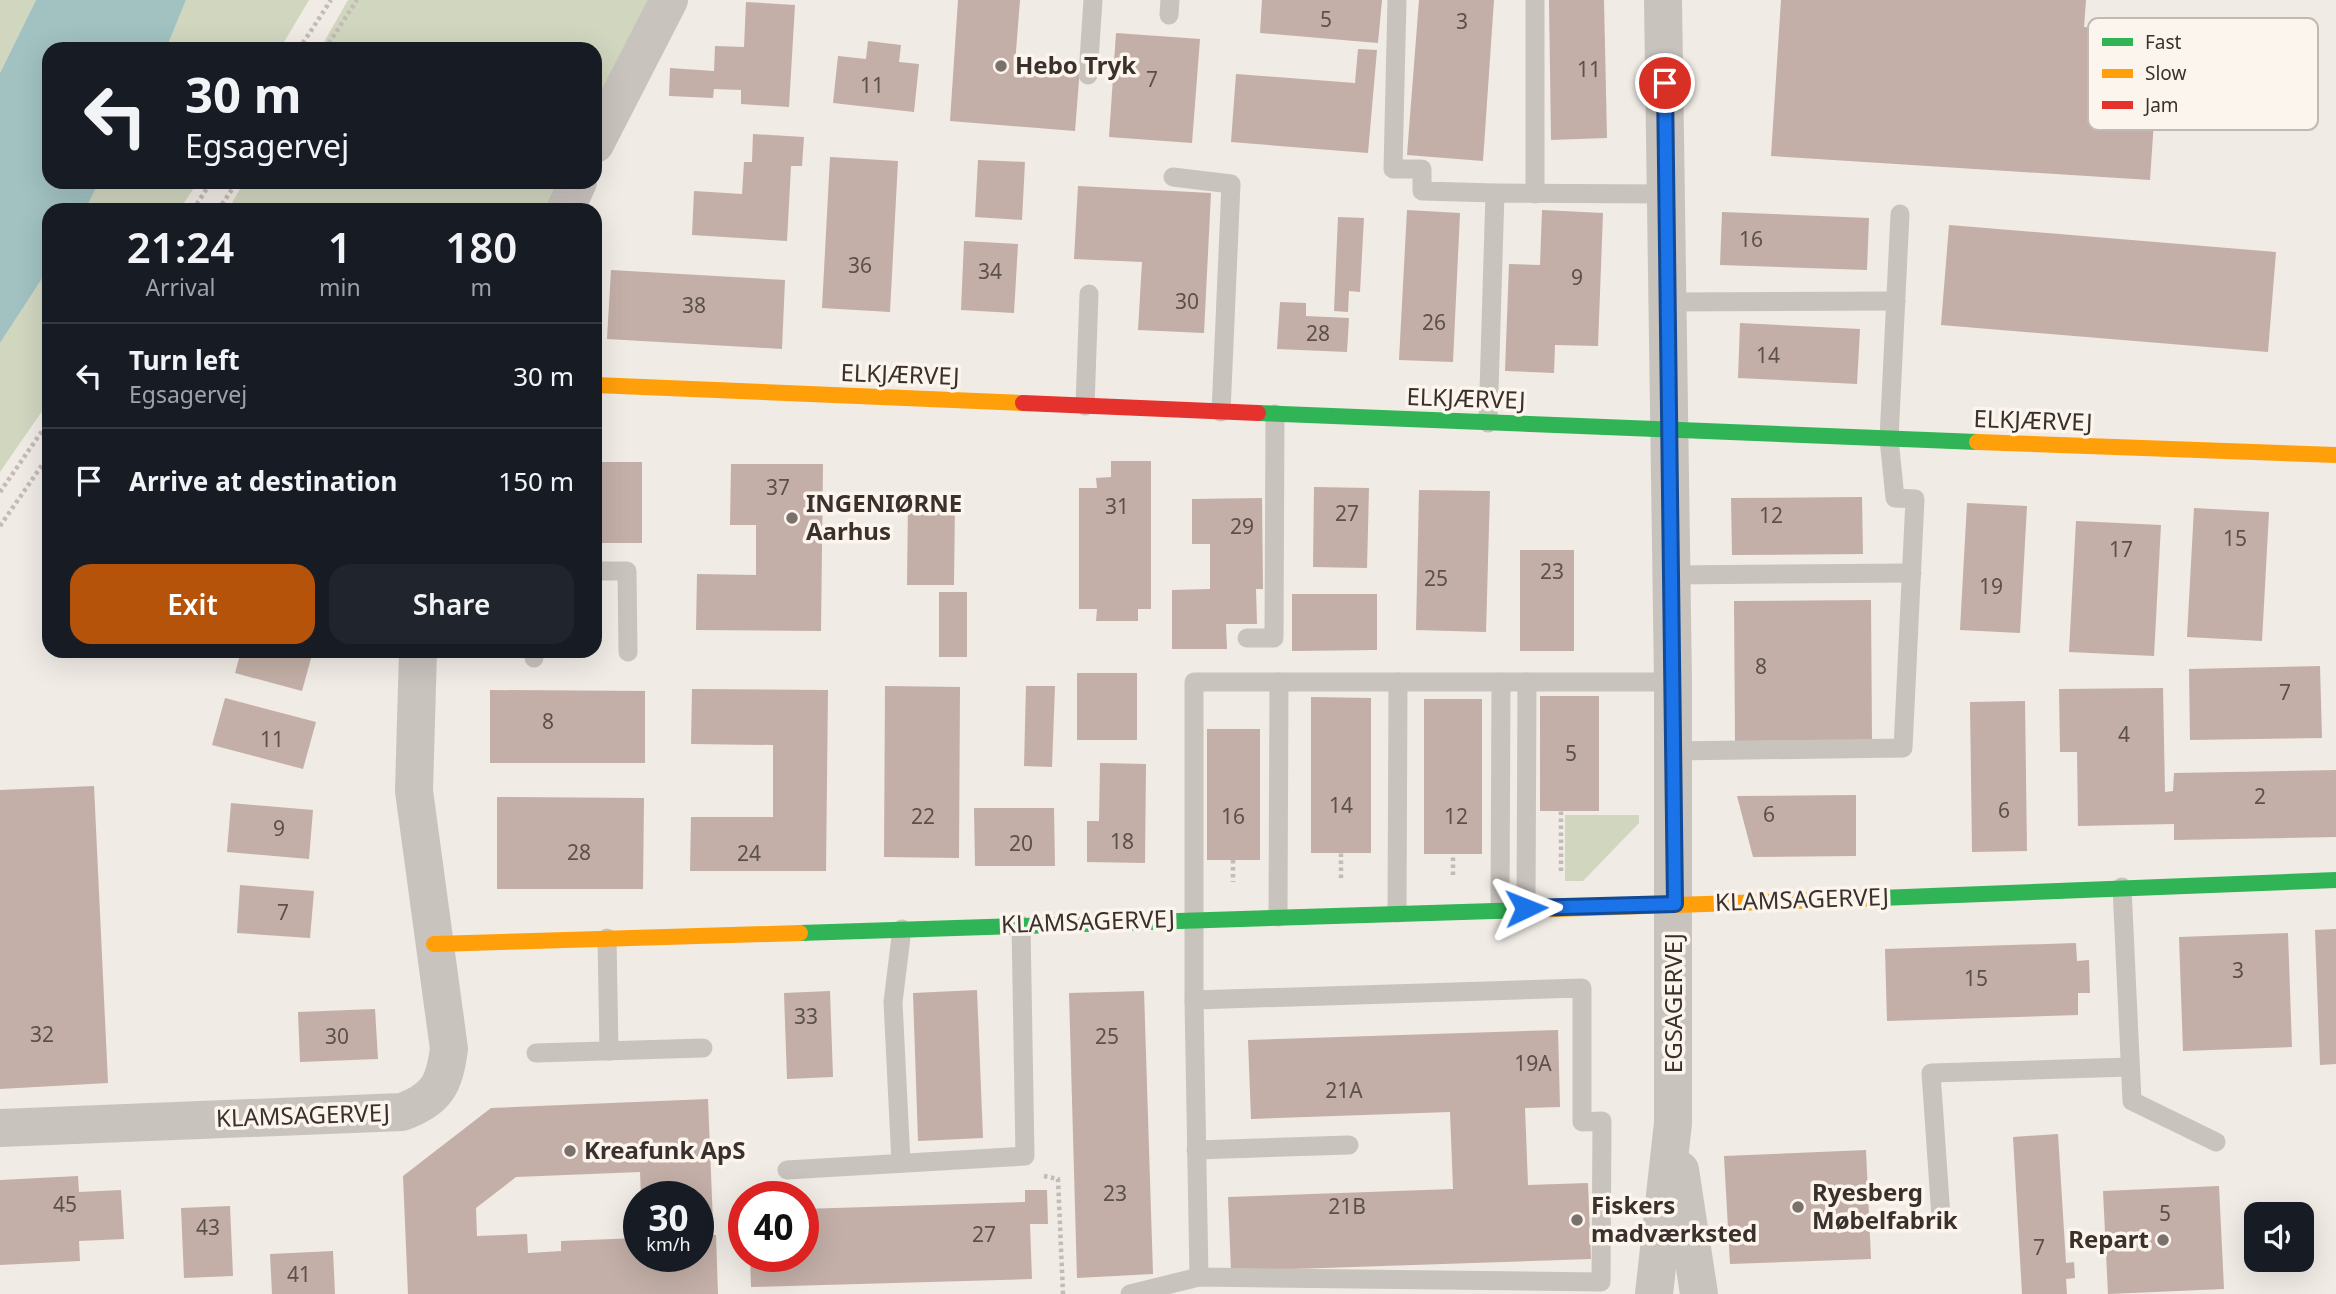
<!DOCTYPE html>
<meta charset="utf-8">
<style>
:root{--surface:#171b24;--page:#20242c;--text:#f1f3f6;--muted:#9ea1a6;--line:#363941;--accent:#b45309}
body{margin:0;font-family:"Noto Sans",sans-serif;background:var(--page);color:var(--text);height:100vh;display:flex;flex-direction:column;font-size:26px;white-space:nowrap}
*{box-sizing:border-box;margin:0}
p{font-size:23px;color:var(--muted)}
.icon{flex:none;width:38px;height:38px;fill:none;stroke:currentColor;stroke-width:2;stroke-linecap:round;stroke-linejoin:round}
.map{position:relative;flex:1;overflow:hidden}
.details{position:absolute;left:42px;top:203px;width:560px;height:455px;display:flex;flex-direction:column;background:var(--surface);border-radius:21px;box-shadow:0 7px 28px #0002}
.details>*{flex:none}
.guide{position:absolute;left:42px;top:42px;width:560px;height:147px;border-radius:21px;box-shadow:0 7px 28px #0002;background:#171b24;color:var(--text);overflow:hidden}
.fabs{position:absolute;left:2244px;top:1202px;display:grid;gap:14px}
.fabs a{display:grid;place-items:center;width:70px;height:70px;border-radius:14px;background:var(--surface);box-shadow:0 7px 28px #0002;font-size:35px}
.speed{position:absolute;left:623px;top:1181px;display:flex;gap:14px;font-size:35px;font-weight:700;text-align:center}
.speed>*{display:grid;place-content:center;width:91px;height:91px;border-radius:50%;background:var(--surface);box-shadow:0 7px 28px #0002;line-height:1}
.speed small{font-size:18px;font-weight:400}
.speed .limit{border:10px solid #d22;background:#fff;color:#111}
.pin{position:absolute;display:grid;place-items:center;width:60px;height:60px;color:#fff;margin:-30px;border:4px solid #fff;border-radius:50%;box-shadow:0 2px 7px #0007}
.me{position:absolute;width:77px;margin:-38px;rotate:88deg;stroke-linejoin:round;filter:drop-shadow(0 0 5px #0008)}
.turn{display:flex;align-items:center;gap:24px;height:147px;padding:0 28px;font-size:32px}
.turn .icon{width:91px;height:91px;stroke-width:2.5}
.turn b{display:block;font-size:49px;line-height:60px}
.eta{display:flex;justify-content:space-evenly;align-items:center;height:119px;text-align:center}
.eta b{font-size:42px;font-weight:600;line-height:49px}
.primary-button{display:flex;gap:14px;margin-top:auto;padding:14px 28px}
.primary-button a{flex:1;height:80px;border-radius:21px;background:var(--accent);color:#fff;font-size:28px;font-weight:600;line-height:80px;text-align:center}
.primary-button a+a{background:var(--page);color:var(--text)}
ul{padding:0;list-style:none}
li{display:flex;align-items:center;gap:21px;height:105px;padding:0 28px;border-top:2px solid var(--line)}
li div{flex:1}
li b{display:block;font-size:26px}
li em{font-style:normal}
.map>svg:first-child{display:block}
.green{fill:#d1d6bf}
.water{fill:#a1c2c1}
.building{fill:#c3afa7}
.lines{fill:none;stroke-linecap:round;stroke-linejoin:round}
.path{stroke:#c2bbb6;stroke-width:4.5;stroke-dasharray:3.5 3.5;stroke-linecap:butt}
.lane{stroke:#c9c3be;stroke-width:19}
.street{stroke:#c9c3be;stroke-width:38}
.fast{stroke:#30b455;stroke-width:16}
.slow{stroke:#ff9f0a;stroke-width:16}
.jam{stroke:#e5322d;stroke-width:16}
.route-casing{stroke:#114b97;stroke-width:18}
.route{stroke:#1a73e8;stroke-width:12}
.poi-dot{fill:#7a716c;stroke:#fbf5ee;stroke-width:2.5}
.labels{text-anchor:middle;stroke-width:7;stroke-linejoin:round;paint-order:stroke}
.number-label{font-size:21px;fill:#5d504a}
.poi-label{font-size:24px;font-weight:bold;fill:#3b302b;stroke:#fbf5ee;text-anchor:start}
.street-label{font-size:24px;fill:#3b302b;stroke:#fbf5ee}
.key{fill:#fbf5ee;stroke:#c1bab4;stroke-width:2}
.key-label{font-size:19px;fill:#3b302b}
</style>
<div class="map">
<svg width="2336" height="1294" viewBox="0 0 2336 1294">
<rect width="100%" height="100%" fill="#f0ebe5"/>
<!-- green -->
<g class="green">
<polygon points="0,0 36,0 0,73"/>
<polygon points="186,0 309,0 280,49 166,49"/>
<polygon points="348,0 654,0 595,113 595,49 320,49"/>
<polygon points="99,182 198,182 179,210 85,210"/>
<polygon points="244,182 559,182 545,210 228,210"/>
<polygon points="49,268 49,401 0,472 0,343"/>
<polygon points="1565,815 1639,815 1639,823 1583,881 1565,881"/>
</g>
<!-- water -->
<polygon class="water" points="36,0 186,0 166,49 49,49 49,182 99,182 85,210 49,210 49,268 0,343 0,73"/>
<!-- building -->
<g class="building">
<polygon points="958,0 1020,0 1015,64 1080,68 1075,131 950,121"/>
<polygon points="1262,0 1382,0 1378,43 1260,33"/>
<polygon points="1419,0 1494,0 1483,161 1407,155"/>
<polygon points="1549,0 1604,0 1607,138 1551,140"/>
<polygon points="1781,0 2086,0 2084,27 2160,32 2150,180 1771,156"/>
<polygon points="746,2 795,5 789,107 741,104 741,90 714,89 713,98 669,96 670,68 714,71 715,46 744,47"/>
<polygon points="1116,33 1200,39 1192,143 1109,137"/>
<polygon points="868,41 901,45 899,62 919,64 914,112 833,103 838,56 866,59"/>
<polygon points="1358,49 1377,50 1368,153 1231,142 1236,74 1355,83"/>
<polygon points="753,134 804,137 802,166 791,166 787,241 692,235 694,191 742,194 744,162 752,162"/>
<polygon points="830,157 898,161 890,312 822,308"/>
<polygon points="978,160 1025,162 1022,220 975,217"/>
<polygon points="1078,186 1211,193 1204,333 1138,330 1142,262 1074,259"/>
<polygon points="1407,210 1460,213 1453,362 1399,360"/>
<polygon points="1542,210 1603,213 1598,346 1555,345 1554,373 1505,371 1509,264 1540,265"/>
<polygon points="1722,212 1869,218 1867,270 1720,265"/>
<polygon points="1338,217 1364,218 1360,292 1349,291 1348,312 1334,311"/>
<polygon points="1949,225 2276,252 2268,352 1941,325"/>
<polygon points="964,241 1018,244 1014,313 961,310"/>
<polygon points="611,270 785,280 782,349 607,339"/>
<polygon points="1280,302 1306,303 1306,316 1349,318 1347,352 1277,349"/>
<polygon points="1740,323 1860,329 1857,384 1738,378"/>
<polygon points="1111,461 1151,461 1151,609 1138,609 1138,621 1096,621 1097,609 1079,609 1079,488 1097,488 1096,478 1111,477"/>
<rect x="595" y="462" width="47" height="81"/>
<polygon points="731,464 823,464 821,631 696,630 697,574 756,575 756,525 730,525"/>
<polygon points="1314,487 1369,488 1367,568 1313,567"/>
<polygon points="1419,490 1490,491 1486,632 1416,630"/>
<polygon points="1862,497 1863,554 1732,555 1731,498"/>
<polygon points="1262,498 1263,589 1256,589 1257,624 1226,624 1227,649 1172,649 1172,590 1210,589 1210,544 1192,544 1192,499"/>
<polygon points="908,502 955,502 954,585 907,585"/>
<polygon points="1967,503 2027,506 2020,633 1960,630"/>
<polygon points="2194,508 2269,512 2262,641 2187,637"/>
<polygon points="2076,521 2161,525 2154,656 2069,652"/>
<rect x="1520" y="550" width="54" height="101"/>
<rect x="939" y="592" width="28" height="65"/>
<polygon points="1292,594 1377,594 1377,650 1292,651"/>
<polygon points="1871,600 1872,741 1735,742 1734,601"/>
<polygon points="241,651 313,651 302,691 235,673"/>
<polygon points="2320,666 2322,738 2190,740 2189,669"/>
<rect x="1077" y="673" width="60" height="67"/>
<polygon points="885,686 960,687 959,858 884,857"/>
<polygon points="1026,686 1055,686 1052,767 1024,766"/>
<polygon points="2163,688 2165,792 2173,791 2174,773 2336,770 2336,837 2174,840 2174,824 2078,826 2077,752 2060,752 2059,689"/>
<polygon points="692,689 828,690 826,871 690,871 691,817 773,817 773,745 691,744"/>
<polygon points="490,690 645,691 645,763 490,763"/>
<rect x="1540" y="696" width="59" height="115"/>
<polygon points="1311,697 1371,698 1371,853 1311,853"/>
<polygon points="225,698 316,722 303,769 212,745"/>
<rect x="1424" y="699" width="58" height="155"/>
<polygon points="2025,701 2027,851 1972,852 1970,702"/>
<rect x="1207" y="729" width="53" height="131"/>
<polygon points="1100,763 1146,764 1145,863 1087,862 1087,821 1099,821"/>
<polygon points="94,786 108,1083 0,1089 0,790"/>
<polygon points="1856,795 1856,856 1753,857 1737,796"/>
<polygon points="497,797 644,798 643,889 497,889"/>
<polygon points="231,803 313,810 309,859 227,852"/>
<polygon points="974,808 1054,808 1055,866 975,866"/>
<polygon points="240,885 314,891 310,938 237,933"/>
<polygon points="2336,929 2336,1064 2320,1065 2315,930"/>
<polygon points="2288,933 2292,1047 2183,1051 2179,937"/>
<polygon points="2076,943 2077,961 2089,960 2090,993 2078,993 2078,1015 1887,1021 1885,949"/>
<polygon points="977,990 983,1138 918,1141 913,993"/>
<polygon points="830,991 833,1077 787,1079 784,993"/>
<polygon points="1144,991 1153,1274 1077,1278 1069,993"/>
<polygon points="375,1009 378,1059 300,1062 298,1012"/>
<polygon points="1558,1030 1560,1107 1525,1108 1528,1185 1588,1183 1591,1259 1231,1271 1228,1197 1453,1189 1450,1112 1251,1119 1248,1040"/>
<polygon points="708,1099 713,1223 698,1224 698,1197 641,1197 640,1172 516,1177 476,1208 477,1236 527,1234 528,1253 561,1251 561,1241 639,1238 639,1256 698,1256 698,1235 716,1235 718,1294 408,1294 403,1176 491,1108"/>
<polygon points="2058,1134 2066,1263 2074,1262 2075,1278 2066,1279 2067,1294 2022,1294 2013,1137"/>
<polygon points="1866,1150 1871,1259 1730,1264 1724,1156"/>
<polygon points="78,1176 79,1192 121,1190 124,1239 79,1241 80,1261 0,1265 0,1180"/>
<polygon points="2219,1186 2224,1289 2108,1294 2103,1191"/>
<polygon points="1025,1190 1047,1190 1048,1224 1030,1224 1032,1279 751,1287 750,1256 803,1256 803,1209 1025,1202"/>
<polygon points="230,1206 233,1276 184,1278 181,1208"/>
<polygon points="333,1251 335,1294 272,1294 270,1254"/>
</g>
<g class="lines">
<!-- path -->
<g class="path">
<polyline points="299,49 331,0"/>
<polyline points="325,49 357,0"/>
<polyline points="193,210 211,182"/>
<polyline points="218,210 237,182"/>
<polyline points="0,492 49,421"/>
<polyline points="0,526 49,455"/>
<polyline points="1233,860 1233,882"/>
<polyline points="1561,871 1561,811"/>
<polyline points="1453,875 1453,854"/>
<polyline points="1341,878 1341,853"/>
<polyline points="1044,1176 1058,1179 1063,1294"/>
</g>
<!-- lane -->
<g class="lane">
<polyline points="1397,0 1393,169 1422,169 1422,191 1495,193"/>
<polyline points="1169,15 1170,0"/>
<polyline points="1088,75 1093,0"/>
<polyline points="1173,177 1231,184 1221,412"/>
<polyline points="1535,194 1535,0"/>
<polyline points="1668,302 1896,301"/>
<polyline points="1085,406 1089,294"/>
<polyline points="1488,423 1495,193 1667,194"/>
<polyline points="595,571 627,571 628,652"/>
<polyline points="1671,575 1912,573"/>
<polyline points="1247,638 1274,638 1275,414"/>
<polyline points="534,658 534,651"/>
<polyline points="1673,751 1903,748 1915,499 1895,498 1889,439 1900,214"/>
<polyline points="2122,887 2132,1101 2216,1142"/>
<polyline points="1526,908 1527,682"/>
<polyline points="1500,909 1501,682"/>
<polyline points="1397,913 1398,682"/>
<polyline points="1278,917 1279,682"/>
<polyline points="607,938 609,1051"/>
<polyline points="536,1053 703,1048"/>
<polyline points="1196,1150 1349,1145"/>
<polyline points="901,1163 893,1002 902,929"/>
<polyline points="787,1170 1025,1156 1021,925"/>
<polyline points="1941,1217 1931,1073 2130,1067"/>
<polyline points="1199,1277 1194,1000 1194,682 1673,682"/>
<polyline points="1130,1294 1199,1277 1601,1282 1602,1121 1582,1122 1582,988 1194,1000"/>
</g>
<!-- street -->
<g class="street">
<polyline points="595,144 669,0"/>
<polyline points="565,210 578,182"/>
<path d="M0 1128 402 1112C437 1099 444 1085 449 1049L414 791 418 651"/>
<polyline points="1680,1170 1699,1294"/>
<polyline points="1654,1294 1673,1123 1673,682 1663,0"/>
</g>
<!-- fast -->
<g class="fast">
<polyline points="1258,413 1977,442"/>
<polyline points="1880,898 2336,880"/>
<polyline points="800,933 1526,910"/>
</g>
<!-- slow -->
<g class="slow">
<polyline points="595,385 1023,403"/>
<polyline points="1977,442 2336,455"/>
<polyline points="1526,910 1880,898"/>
<polyline points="434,944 800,933"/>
</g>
<!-- jam -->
<polyline class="jam" points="1023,403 1258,413"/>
</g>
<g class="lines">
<!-- route casing -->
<g class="route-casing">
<polyline id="route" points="1526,908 1675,904 1665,83"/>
</g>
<!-- route -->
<use href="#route" class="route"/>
</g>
<!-- markers -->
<g class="poi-dot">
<circle cx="1001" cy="66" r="7"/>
<circle cx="792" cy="518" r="7"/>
<circle cx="570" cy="1151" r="7"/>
<circle cx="1798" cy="1207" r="7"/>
<circle cx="1577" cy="1220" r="7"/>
<circle cx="2163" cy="1240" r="7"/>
</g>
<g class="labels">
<!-- number labels -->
<g class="number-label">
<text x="1326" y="27">5</text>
<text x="1462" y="29">3</text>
<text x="1589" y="77">11</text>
<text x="1152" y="87">7</text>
<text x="872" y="93">11</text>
<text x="1751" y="247">16</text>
<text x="860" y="273">36</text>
<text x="990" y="279">34</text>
<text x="1577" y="285">9</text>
<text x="1187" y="309">30</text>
<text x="694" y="313">38</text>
<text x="1434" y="330">26</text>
<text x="1318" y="341">28</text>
<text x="1768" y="363">14</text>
<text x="778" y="495">37</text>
<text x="1117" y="514">31</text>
<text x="1347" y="521">27</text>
<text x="1771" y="523">12</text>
<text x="1242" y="534">29</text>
<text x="2235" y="546">15</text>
<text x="2121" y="557">17</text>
<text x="1552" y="579">23</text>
<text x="1436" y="586">25</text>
<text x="1991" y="594">19</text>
<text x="1761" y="674">8</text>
<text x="2285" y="700">7</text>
<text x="548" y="729">8</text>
<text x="2124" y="742">4</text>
<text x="272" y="747">11</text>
<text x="1571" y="761">5</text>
<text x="2260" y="804">2</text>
<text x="1341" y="813">14</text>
<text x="2004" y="818">6</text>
<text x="1769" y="822">6</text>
<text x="923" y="824">22</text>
<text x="1233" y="824">16</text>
<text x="1456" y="824">12</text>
<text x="279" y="836">9</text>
<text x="1122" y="849">18</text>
<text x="1021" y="851">20</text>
<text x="579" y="860">28</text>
<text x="749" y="861">24</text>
<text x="283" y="920">7</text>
<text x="2238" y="978">3</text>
<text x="1976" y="986">15</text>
<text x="806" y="1024">33</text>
<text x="42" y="1042">32</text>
<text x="337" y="1044">30</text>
<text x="1107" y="1044">25</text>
<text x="1533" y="1071">19A</text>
<text x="1344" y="1098">21A</text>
<text x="1115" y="1201">23</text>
<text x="65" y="1212">45</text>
<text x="1347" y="1214">21B</text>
<text x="2165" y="1221">5</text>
<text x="208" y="1235">43</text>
<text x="984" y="1242">27</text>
<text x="2039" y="1255">7</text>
<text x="299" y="1282">41</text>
</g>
<!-- poi labels -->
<g class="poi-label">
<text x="1015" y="74">Hebo Tryk</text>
<text x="806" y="512">INGENIØRNE<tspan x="806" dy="28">Aarhus</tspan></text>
<text x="584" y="1159">Kreafunk ApS</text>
<text x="1812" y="1201">Ryesberg<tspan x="1812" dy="28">Møbelfabrik</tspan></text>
<text x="1591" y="1214">Fiskers<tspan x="1591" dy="28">madværksted</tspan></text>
<text x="2149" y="1248" text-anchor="end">Repart</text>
</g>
<!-- street labels -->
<g class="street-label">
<text transform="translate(900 375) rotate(2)" y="8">ELKJÆRVEJ</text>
<text transform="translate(1466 399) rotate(2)" y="8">ELKJÆRVEJ</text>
<text transform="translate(2033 421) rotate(2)" y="8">ELKJÆRVEJ</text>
<text transform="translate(1802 900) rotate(-2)" y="8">KLAMSAGERVEJ</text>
<text transform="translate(1088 922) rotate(-2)" y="8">KLAMSAGERVEJ</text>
<text transform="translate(1674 1003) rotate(-90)" y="8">EGSAGERVEJ</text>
<text transform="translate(303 1116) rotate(-2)" y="8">KLAMSAGERVEJ</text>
</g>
</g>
<!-- legend -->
<rect x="2088" y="18" width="230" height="112" rx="10" class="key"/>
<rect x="2102" y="38" width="31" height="8" fill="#30b455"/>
<rect x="2102" y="69" width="31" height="9" fill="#ff9f0a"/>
<rect x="2102" y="101" width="31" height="8" fill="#e5322d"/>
<g class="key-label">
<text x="2145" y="49">Fast</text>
<text x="2145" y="80">Slow</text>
<text x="2145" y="112">Jam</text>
</g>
</svg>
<div class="fabs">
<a><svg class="icon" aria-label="sound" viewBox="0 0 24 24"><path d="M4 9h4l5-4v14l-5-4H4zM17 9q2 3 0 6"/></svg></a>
</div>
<div class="speed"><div>30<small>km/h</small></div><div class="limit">40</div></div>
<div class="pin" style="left:1665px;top:83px;background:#d93025"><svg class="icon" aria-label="arrive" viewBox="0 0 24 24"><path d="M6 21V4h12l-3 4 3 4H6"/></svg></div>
<svg class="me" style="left:1526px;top:908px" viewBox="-20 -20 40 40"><path d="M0-17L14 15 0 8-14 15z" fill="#1a73e8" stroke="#fff" stroke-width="4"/></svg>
<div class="guide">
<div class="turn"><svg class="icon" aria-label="left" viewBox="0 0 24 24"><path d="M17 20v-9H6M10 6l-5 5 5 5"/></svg><div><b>30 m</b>Egsagervej</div></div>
</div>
<section class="details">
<div class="eta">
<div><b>21:24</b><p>Arrival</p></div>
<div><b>1</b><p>min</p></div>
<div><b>180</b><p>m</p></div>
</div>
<ul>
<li><svg class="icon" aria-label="left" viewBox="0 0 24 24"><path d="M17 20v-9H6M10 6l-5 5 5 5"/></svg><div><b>Turn left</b><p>Egsagervej</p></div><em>30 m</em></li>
<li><svg class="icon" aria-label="arrive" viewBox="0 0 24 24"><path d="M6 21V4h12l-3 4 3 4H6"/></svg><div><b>Arrive at destination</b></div><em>150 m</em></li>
</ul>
<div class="primary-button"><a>Exit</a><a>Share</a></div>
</section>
</div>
